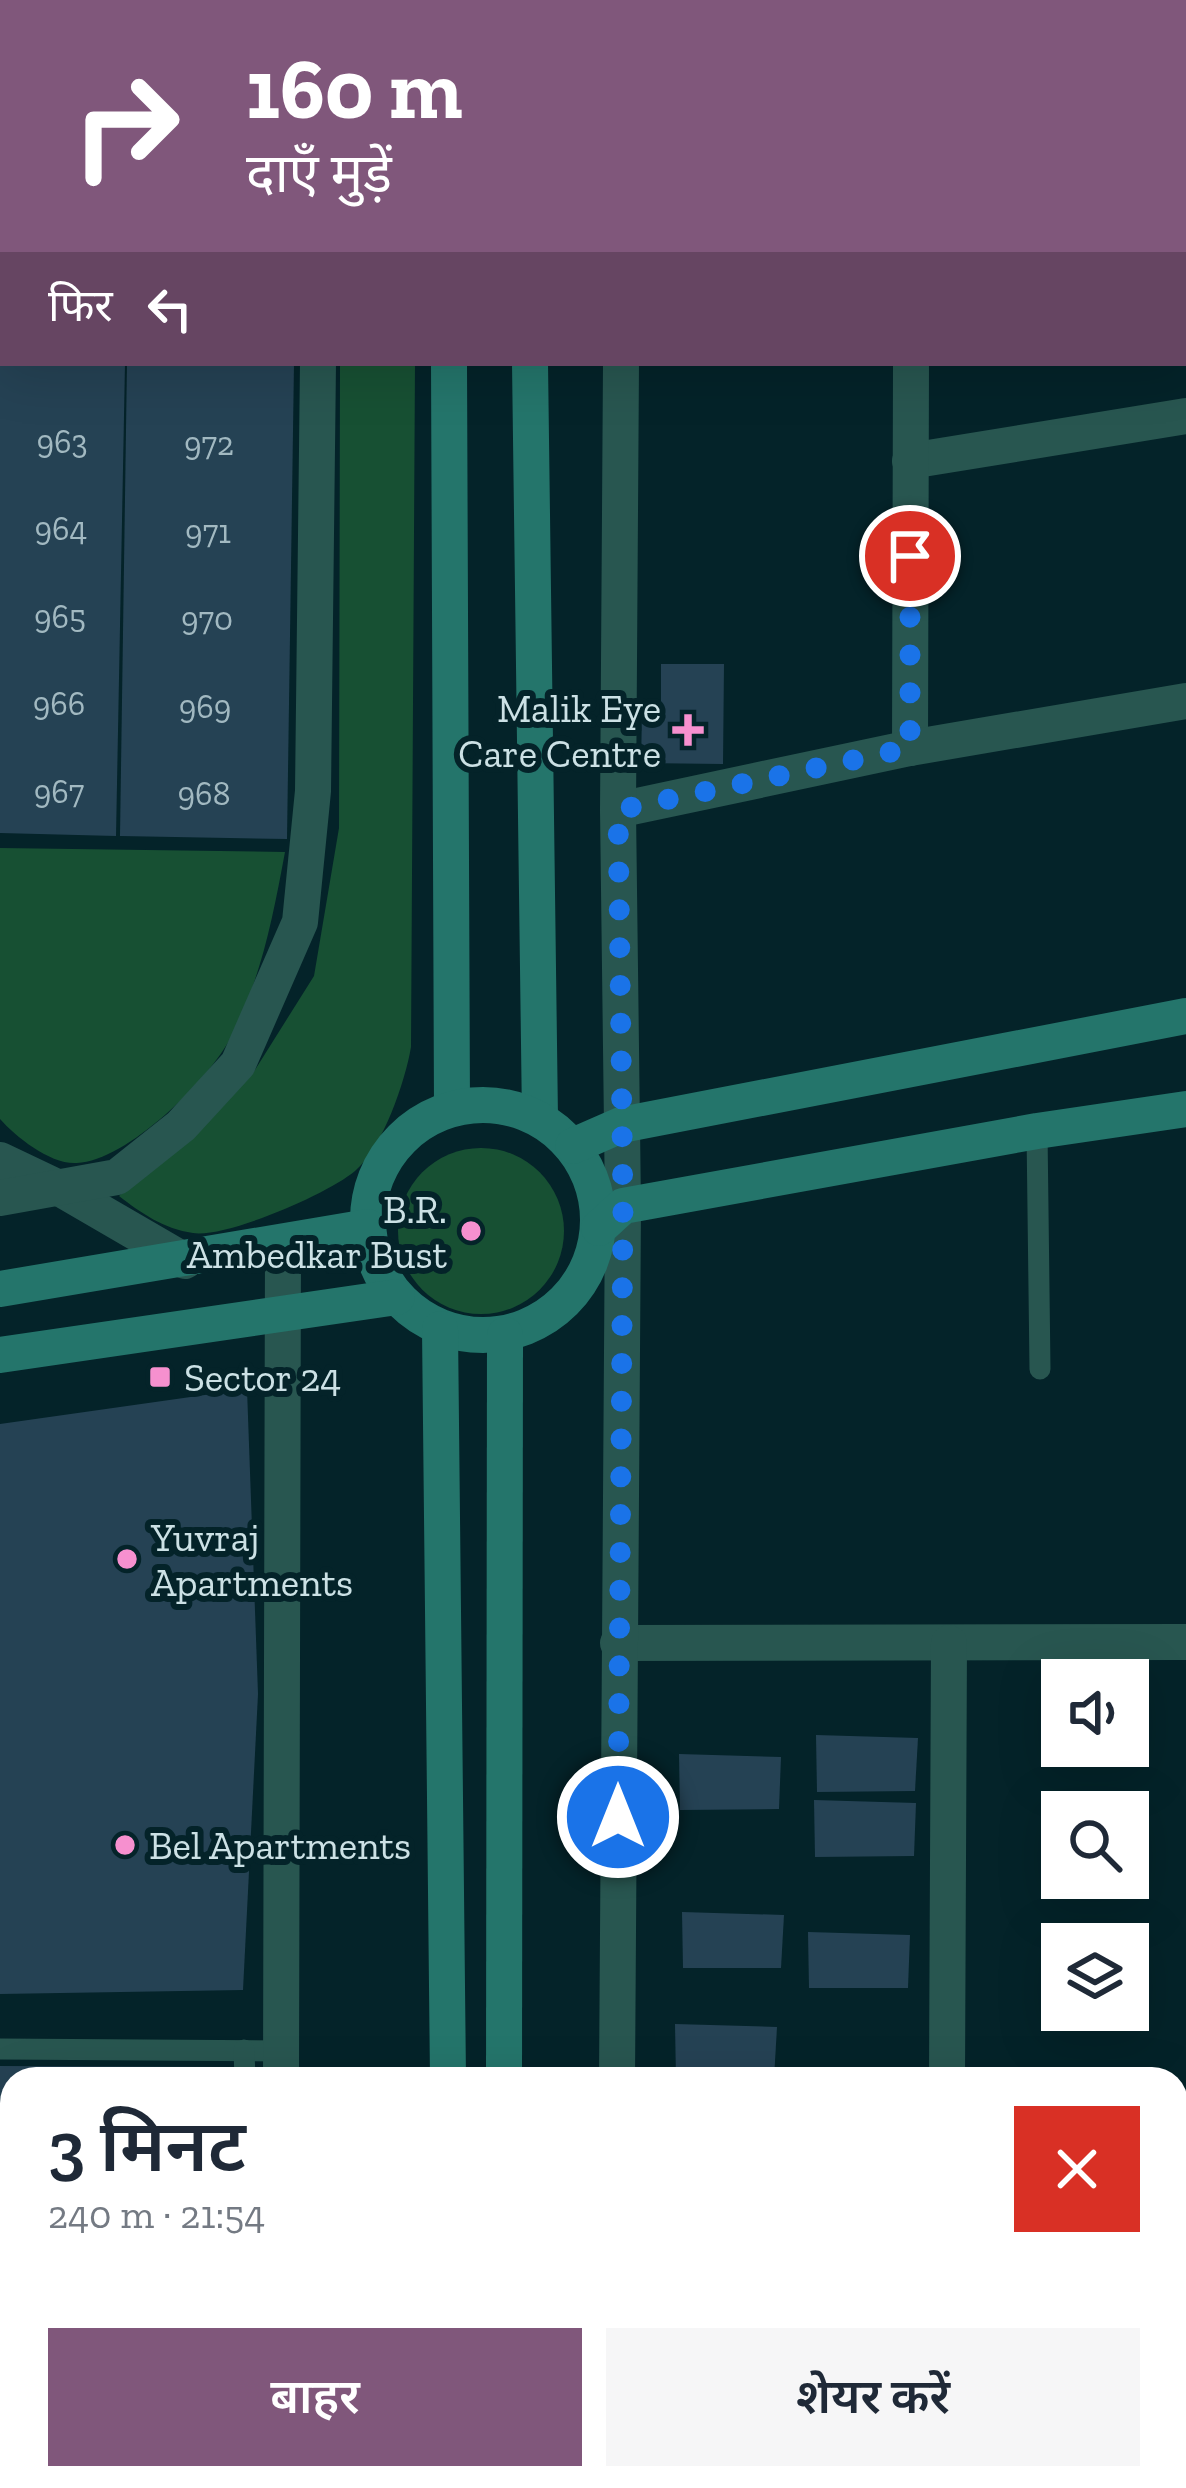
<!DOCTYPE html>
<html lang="hi">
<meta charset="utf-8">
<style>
:root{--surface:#fff;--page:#f6f6f7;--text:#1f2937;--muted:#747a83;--accent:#80577b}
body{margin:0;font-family:"Zilla Slab","Noto Sans Devanagari",serif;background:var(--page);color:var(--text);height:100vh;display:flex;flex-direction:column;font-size:45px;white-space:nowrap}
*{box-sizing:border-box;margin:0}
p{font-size:39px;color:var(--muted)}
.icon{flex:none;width:66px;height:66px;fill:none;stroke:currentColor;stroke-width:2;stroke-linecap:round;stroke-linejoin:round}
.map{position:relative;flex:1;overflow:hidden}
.details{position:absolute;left:0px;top:2067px;width:1188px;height:423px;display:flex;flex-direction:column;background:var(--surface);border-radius:36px 36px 0 0;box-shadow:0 12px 48px #0002}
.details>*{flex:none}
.guide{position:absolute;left:0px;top:0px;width:1188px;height:366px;box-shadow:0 12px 48px #0002;background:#80577b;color:#fff;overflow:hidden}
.buttons{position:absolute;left:1041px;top:1659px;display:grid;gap:24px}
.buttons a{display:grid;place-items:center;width:108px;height:108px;border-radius:0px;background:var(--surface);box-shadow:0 12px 48px #0002;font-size:60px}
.pin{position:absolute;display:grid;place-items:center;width:102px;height:102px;color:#fff;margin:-51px;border:6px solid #fff;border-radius:50%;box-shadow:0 3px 12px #0007}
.me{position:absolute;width:132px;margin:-66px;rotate:0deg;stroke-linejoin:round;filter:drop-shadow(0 0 9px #0008)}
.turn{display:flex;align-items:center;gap:42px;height:252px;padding:0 48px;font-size:54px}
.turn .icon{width:156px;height:156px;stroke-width:2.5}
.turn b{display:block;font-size:84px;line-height:102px}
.then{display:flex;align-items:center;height:114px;padding:0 48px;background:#0003;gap:24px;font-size:45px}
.round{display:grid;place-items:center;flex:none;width:126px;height:126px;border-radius:0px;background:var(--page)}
.overview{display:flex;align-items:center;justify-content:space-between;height:204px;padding:0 48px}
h1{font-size:72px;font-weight:600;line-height:90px}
.cta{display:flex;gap:24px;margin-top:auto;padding:24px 48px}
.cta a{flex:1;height:138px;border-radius:0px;background:var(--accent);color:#fff;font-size:48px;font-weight:600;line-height:138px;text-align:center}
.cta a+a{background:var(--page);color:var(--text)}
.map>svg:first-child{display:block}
.green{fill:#175033}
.building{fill:#254254}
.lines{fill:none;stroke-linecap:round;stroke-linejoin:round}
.lane{stroke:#285650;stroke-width:21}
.street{stroke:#285650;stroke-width:36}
.secondary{stroke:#24756b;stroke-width:36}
.route{stroke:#1a73e8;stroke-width:21;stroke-dasharray:0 37.8}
.poi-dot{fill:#f690cf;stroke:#042329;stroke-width:4.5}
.labels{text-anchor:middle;stroke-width:12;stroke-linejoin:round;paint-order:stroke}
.number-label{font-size:33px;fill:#a2b9c1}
.poi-label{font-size:39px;fill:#cce1e5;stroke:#042329;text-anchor:start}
</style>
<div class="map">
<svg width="1186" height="2488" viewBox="0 0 1186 2488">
<rect width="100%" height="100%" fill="#042329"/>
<!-- green -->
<g class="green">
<path d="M340 363H415L411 1047C405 1082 383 1147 355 1171 328 1194 226 1238 193 1233 164 1229 141 1213 119 1196L253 1073 314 976 339 828Z"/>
<path d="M0 848 285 852C273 917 261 979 231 1037 209 1080 127 1161 77 1163 51 1165 16 1137 0 1119Z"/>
<circle cx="481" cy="1231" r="83"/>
<polygon points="1176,2332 1186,2332 1186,2488 972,2488 972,2478 1176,2478"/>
</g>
<!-- building -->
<g class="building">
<polygon points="0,363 125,363 116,836 0,833"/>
<polygon points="127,363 294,363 287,839 120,836"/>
<polygon points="661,664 724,664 723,764 641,763 642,713 661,713"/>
<polygon points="247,1389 258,1694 243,1990 0,1994 0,1424"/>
<polygon points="816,1735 918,1738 915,1791 817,1792"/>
<polygon points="679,1754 781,1757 779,1809 680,1810"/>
<polygon points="814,1800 916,1803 914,1856 815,1857"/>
<polygon points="682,1912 784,1915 781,1968 683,1968"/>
<polygon points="808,1932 910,1935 908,1988 809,1988"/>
<polygon points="675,2024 777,2027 774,2079 676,2079"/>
<polygon points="0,2066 236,2067 236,2079 12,2079 12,2299 0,2300"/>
<polygon points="0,2368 12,2369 12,2478 248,2478 248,2488 0,2488"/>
<polygon points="677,2478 778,2478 777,2488 677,2488"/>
</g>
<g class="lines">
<!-- lane -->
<g class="lane">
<polyline points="1037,1131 1040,1369"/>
<polyline points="0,2049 281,2051"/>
<polyline points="244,2050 245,2079"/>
<polyline points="0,2316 12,2315"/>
</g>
<!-- street -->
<g class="street">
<polyline points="323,3 323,0"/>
<polyline points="624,3 624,0"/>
<polyline points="912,3 912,0"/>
<polyline points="910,461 1186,416"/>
<polyline points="910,748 911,363"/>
<polyline points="618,810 910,748 1186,701"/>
<polyline points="0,1160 61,1189 185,1261"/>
<polyline points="0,1198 117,1177 181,1126 238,1064 300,922 313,791 318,363"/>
<polyline points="618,1643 1186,1642"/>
<polyline points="281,2079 283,1243"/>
<polyline points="617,2079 623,1206 618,810 621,363"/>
<polyline points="947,2079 949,1643"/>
<polyline points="1176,2297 1186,2297"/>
<polyline points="280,2488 280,2478"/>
<polyline points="615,2488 615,2478"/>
<polyline points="946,2488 946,2478"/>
</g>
<!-- secondary -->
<g class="secondary">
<polyline points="447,0 447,3"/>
<polyline points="526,0 526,3"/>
<polyline points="449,363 452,1108"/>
<polyline points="530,363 540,1119"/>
<circle cx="483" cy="1220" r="115"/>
<polyline points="573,1146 621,1125 1186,1016"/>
<polyline points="599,1228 623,1206 1037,1131 1186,1109"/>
<polyline points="0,1289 368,1227"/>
<polyline points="440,1329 448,2079"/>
<polyline points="0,1355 397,1297"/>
<polyline points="504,2079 505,1335"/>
<polyline points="451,2478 451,2488"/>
<polyline points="506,2478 506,2488"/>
</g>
</g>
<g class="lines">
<!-- route -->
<polyline class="route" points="618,1817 623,1206 618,810 910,748 910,556"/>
</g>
<!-- markers -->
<g class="poi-dot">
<path d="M682 712h12v12h12v12h-12v12h-12v-12h-12v-12h12z"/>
<circle cx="471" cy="1231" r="12"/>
<rect x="148" y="1365" width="24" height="24" rx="6"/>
<circle cx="127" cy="1559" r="12"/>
<circle cx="125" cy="1845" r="12"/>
</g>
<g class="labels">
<!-- number labels -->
<g class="number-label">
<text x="62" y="453">963</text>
<text x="209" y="455">972</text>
<text x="61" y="540">964</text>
<text x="208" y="543">971</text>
<text x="60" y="628">965</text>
<text x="207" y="630">970</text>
<text x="59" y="715">966</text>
<text x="205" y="718">969</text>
<text x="59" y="803">967</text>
<text x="204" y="805">968</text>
</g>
<!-- poi labels -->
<g class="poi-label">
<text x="661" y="722" text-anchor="end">Malik Eye<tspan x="661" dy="45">Care Centre</tspan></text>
<text x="447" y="1223" text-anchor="end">B.R.<tspan x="447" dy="45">Ambedkar Bust</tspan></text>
<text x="184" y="1391">Sector 24</text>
<text x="151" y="1551">Yuvraj<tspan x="151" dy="45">Apartments</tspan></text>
<text x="149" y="1859">Bel Apartments</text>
</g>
</g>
</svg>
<div class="buttons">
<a><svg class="icon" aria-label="sound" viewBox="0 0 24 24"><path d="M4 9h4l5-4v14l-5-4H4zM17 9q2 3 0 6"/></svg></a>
<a><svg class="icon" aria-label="search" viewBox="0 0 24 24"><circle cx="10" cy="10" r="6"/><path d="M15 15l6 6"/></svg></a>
<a><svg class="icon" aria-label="layers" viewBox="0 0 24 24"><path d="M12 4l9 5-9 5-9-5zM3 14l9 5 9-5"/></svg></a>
</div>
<div class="pin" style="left:910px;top:556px;background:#d93025"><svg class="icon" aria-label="arrive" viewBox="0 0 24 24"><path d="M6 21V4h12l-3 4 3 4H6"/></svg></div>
<svg class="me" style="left:618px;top:1817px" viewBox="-20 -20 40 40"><circle r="17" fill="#1a73e8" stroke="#fff" stroke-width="3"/><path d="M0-11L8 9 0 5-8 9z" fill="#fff"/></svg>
<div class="guide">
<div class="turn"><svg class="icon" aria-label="right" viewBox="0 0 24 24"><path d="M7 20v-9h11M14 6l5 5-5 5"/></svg><div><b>160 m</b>दाएँ मुड़ें</div></div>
<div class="then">फिर<svg class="icon" aria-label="left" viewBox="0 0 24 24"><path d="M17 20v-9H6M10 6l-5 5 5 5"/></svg></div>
</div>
<section class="details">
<div class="overview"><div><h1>3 मिनट</h1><p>240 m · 21:54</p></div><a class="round" style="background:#d93025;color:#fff"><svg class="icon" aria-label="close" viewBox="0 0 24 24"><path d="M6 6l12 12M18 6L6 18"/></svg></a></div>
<div class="cta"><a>बाहर</a><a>शेयर करें</a></div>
</section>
</div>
